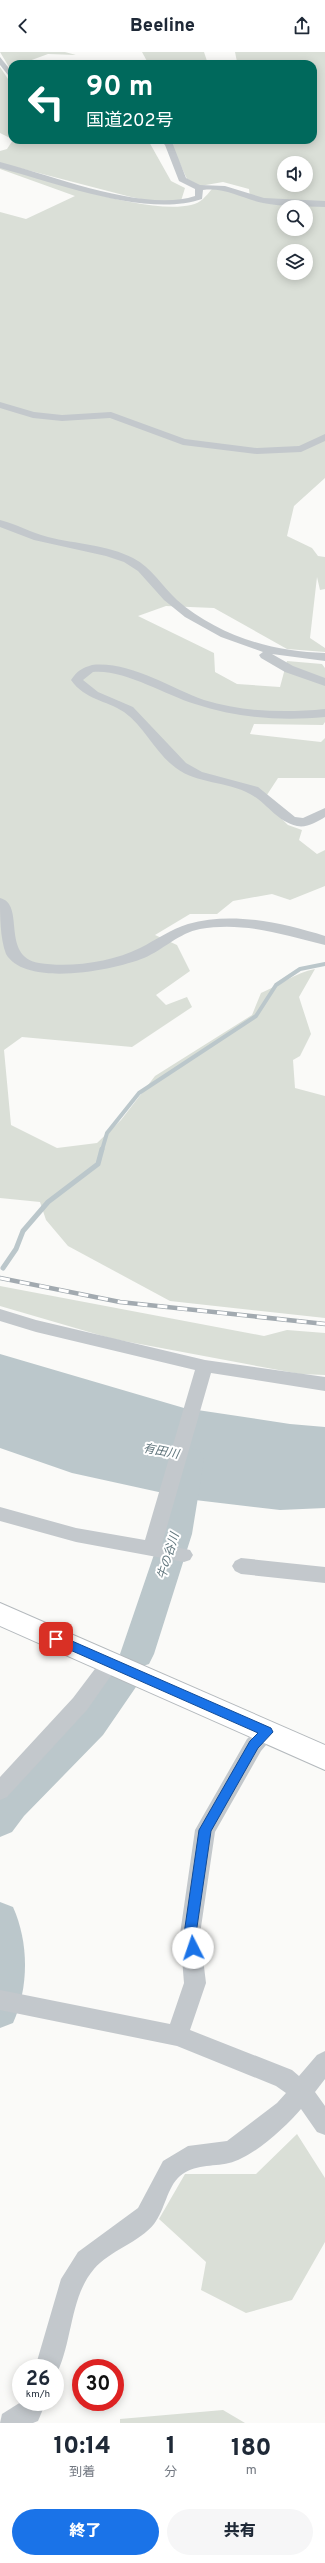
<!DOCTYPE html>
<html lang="ja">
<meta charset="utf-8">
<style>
:root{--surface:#fff;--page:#f6f6f7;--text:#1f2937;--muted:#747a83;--accent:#1a73e8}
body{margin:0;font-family:Overpass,"Noto Sans JP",sans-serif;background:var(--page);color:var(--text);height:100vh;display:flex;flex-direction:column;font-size:15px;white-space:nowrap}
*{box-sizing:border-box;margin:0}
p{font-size:13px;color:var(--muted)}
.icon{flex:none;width:22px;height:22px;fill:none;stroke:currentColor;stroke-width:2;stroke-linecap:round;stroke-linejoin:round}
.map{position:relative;height:2371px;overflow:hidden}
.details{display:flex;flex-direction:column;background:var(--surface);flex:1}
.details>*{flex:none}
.top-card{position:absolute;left:8px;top:8px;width:309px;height:84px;border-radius:12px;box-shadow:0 2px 10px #0003;background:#00695c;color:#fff;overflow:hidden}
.tools{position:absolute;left:277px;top:104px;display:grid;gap:8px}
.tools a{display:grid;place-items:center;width:36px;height:36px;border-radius:50%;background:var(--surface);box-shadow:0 2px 10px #0003;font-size:20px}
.speed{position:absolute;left:12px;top:2307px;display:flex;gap:8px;font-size:20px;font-weight:700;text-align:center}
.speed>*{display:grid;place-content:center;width:52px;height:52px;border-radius:50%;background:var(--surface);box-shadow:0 2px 10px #0003;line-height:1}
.speed small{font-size:10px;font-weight:400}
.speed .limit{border:6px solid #d22;background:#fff;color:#111}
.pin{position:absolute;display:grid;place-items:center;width:34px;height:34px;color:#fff;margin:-17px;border-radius:8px;box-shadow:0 2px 6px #0006}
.me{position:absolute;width:44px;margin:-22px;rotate:356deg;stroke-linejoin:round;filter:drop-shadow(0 0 3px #0008)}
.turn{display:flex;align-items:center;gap:14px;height:84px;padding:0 12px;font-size:18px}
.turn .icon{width:52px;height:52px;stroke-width:2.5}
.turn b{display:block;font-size:28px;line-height:34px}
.eta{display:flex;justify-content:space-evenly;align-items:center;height:68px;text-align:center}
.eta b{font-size:24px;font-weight:800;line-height:28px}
.button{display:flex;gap:8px;margin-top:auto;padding:8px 12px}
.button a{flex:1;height:46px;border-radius:24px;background:var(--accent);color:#fff;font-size:16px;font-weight:800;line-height:46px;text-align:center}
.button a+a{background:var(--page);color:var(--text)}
header{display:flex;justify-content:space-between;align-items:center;height:52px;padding:0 12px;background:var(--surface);font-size:18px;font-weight:800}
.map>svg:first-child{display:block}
.green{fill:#dadfd7;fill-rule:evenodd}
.water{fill:#bbc7cb}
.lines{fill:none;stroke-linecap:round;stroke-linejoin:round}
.stream-far1{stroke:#bbc7cb;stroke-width:4}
.stream{stroke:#bbc7cb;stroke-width:5}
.river{fill:#bbc7cb;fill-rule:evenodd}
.trunk-casing{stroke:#b4b9bd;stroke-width:2}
.minor{fill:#c3c8cc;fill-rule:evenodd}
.trunk{fill:#fff;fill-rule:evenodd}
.rail-casing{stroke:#a2aab0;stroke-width:4.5}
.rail{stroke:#fff;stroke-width:3;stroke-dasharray:10;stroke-linecap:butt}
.route{fill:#1a73e8;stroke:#114b97}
.labels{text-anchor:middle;stroke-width:4;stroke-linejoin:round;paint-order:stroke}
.water-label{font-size:12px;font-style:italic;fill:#60757c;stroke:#fff}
</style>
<header><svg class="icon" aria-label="back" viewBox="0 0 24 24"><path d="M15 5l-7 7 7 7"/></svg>Beeline<svg class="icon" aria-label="share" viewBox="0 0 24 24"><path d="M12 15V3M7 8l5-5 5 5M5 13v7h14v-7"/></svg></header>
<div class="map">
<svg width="325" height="2371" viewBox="0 0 325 2371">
<rect width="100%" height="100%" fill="#fafaf8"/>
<!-- green -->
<g class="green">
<polygon points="0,0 65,0 76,3 48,2 29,9 30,12 12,12 12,20"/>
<polygon points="142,0 204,0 207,9 148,11"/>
<path d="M235 0H325V426L294 454 287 484 312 496 318 504 325 505V537L320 538 317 525 310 586 325 596V600L287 597 214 556 166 554 138 564 214 601 215 620 237 632 280 635 287 609 322 612 325 616V670L323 673 254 672 250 682 321 690 325 686V726H278L263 749 288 773 302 778 299 788 317 802 325 798V834L290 848 272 842 233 849 217 862H190L155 883 177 893 190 919 156 943 166 953 187 945 192 955 132 995 22 985 4 998 11 1073 57 1096 97 1091 121 1068 155 1024 252 963 261 941C280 933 295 921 315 917L299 945 311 982 300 1004 293 1008 295 1036 325 1044V1266L170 1249 68 1194 46 1168 40 1150 0 1146V160L26 167 75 144 0 117V115C47 127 146 163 191 153 201 151 206 144 212 137H227L250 145 249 137 223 130 200 134 187 127 169 88H313V12H239L241 11 237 10ZM284 111H306V133H284ZM284 155H306V177H284ZM284 199H306V221H284Z"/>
<polygon points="0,15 12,33 12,87 0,81"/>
<polygon points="13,88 148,88 171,129 185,136 181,149 151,149 131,145 0,111 0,99 7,97"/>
<polygon points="0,1234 264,1284 287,1278 325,1281 325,1323 300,1322 113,1287 0,1254"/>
<polygon points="297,2082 325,2126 325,2190 292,2248 246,2261 201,2238 206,2210 159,2167 185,2122 256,2122"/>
<polygon points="223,2358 245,2371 120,2371 120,2367"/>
</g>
<!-- water -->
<polygon class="water" points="0,1302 184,1356 290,1372 325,1375 325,1456 280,1458 195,1448 72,1421 0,1396"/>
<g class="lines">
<!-- stream-far1 -->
<polyline class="stream-far1" points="102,1098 107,1081 139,1041 256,964 276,933 300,917 325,912"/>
<!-- stream -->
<polyline class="stream" points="3,1216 16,1197 23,1179 48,1150 98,1112 102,1097"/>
<!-- river -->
<g class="river">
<polygon points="189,1396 200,1399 204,1408 192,1482 154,1602 149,1612 137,1616 125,1612 120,1602 161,1482 174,1408 178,1399"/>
<polygon points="121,1618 133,1622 138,1632 103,1683 24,1764 12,1780 0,1785 0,1742 79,1663 109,1622"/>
<path d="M0 1850 13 1855C29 1891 29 1935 13 1971L0 1976Z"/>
</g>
<!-- trunk casing -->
<g class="trunk-casing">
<polygon id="trunk" points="0,1551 325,1693 325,1718 0,1574"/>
</g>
<!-- minor -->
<g class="minor">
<polygon points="0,5 12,20 12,28 0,13"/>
<path d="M160 88 172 90 186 126 200 133 225 134 264 146 325 149V155C305 154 283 155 263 151 243 147 225 135 203 138L202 147C147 166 56 131 0 116V110C51 123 145 161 195 144V137L179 129 165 93Z"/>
<polygon points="0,350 34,360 62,363 111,360 185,387 257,396 299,394 325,382 325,389 301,400 257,402 183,393 110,366 62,369 33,366 0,356"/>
<path d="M0 468C16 472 32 481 48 485 76 492 108 493 133 506 152 516 162 534 177 548 217 583 272 600 325 601V609L272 602 293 614 325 626V634L285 620 261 606 259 603 263 600 221 585 185 565 164 548 138 519 124 510 106 504 34 488 0 475Z"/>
<path d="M92 613C130 609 170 636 204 648 243 660 285 661 325 657V665C281 669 237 666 195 652 165 643 124 617 93 620L83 628 98 640 133 655 186 711 202 720 258 735 295 765 303 766 325 756V765C317 770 307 776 297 774 276 769 267 751 250 742 227 729 197 732 176 716 155 701 145 675 124 660 106 648 85 648 71 628 77 619 82 616 92 613Z"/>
<path d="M0 846C26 852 0 904 39 911 70 916 112 910 140 896 156 888 171 877 188 872 233 859 282 871 325 884V893C284 883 244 869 200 877 179 881 163 898 144 906 114 918 26 936 6 902 0 886 0 864 0 846Z"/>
<polygon points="0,1257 36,1268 205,1308 325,1325 325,1339 211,1321 162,1492 190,1498 193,1503 190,1508 184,1510 76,1490 0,1469 0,1455 76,1476 145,1488 195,1318 36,1280 0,1269"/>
<polygon points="241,1506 325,1515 325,1531 241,1522 235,1519 232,1514 235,1509"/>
<polygon points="111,1603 118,1605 120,1611 87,1658 7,1745 0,1748 0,1725 73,1646 104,1605"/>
<path d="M267 1672 274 1674 277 1680 261 1699 215 1780 200 1882 206 1931 190 1978 292 2018 299 2024 317 2003 325 1999V2027L315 2040 325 2054V2083L317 2080 301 2057C286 2075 252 2106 229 2111 212 2115 194 2112 180 2124 167 2135 165 2158 154 2172 140 2190 109 2199 94 2217 69 2246 73 2292 55 2325V2316H35L61 2227 78 2200 138 2156 163 2109 188 2094 227 2089 277 2051 286 2041 276 2034 177 1994 0 1958V1938L170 1972 184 1931 180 1882 195 1778 247 1687 260 1674Z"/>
<polygon points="21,2350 46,2350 38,2369 33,2371 0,2371 2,2362"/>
</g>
<!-- trunk -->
<use href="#trunk" class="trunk"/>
<!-- rail casing -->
<g class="rail-casing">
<polyline id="rail" points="0,1226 120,1250 325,1272"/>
</g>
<!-- rail -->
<use href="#rail" class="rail"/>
</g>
<!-- route -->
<polygon class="route" points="56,1582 271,1676 273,1680 258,1696 211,1779 196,1882 199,1896 197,1900 188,1900 184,1882 199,1778 250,1689 258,1681 52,1590 50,1587"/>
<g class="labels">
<!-- water labels -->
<g class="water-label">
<text transform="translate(161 1399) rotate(11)" y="4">有田川</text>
<text transform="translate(168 1504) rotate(-73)" y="4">牛の谷川</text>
</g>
</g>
</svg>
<div class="tools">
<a><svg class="icon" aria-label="sound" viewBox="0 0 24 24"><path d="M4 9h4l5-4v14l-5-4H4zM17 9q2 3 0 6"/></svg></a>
<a><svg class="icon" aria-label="search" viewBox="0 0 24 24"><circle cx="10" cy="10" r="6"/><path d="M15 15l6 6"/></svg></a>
<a><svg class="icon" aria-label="layers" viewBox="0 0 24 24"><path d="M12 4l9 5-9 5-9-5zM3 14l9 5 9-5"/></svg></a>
</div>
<div class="speed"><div>26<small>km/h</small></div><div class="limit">30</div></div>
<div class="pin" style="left:56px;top:1587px;background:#d93025"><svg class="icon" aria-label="arrive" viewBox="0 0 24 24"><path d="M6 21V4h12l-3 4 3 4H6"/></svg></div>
<svg class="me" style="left:193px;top:1896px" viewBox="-20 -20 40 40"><circle r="19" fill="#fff"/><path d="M0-13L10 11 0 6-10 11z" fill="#1a73e8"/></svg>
<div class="top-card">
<div class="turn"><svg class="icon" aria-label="left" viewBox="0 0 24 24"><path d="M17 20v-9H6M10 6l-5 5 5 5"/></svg><div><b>90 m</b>国道202号</div></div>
</div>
</div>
<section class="details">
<div class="eta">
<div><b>10:14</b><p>到着</p></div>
<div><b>1</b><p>分</p></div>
<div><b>180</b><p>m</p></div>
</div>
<div class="button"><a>終了</a><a>共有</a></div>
</section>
